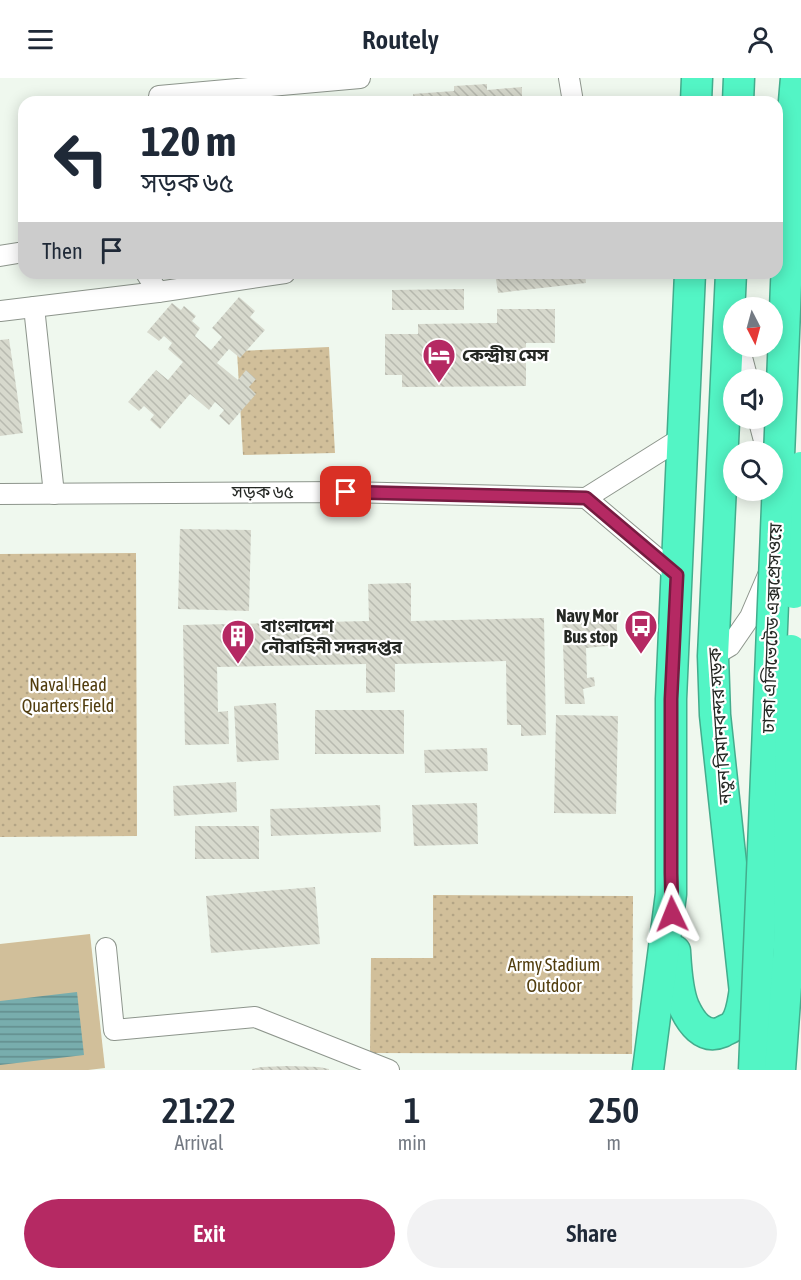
<!DOCTYPE html>
<meta charset="utf-8">
<style>
:root{--surface:#fff;--page:#f2f2f3;--text:#1f2937;--muted:#747a83;--accent:#b52963}
body{margin:0;font-family:"Asap Condensed","Noto Sans Bengali",sans-serif;background:var(--page);color:var(--text);height:100vh;display:flex;flex-direction:column;font-size:22px;white-space:nowrap}
*{box-sizing:border-box;margin:0}
p{font-size:20px;color:var(--muted)}
.icon{flex:none;width:33px;height:33px;fill:none;stroke:currentColor;stroke-width:2;stroke-linecap:round;stroke-linejoin:round}
.map{position:relative;height:992px;overflow:hidden}
.sheet{display:flex;flex-direction:column;background:var(--surface);flex:1}
.sheet>*{flex:none}
.top-card{position:absolute;left:18px;top:18px;width:765px;height:183px;border-radius:18px;box-shadow:0 3px 15px #0003;background:#fff;color:var(--text);overflow:hidden}
.needle{width:39px;rotate:174deg}
.buttons{position:absolute;left:723px;top:219px;display:grid;gap:12px}
.buttons a{display:grid;place-items:center;width:60px;height:60px;border-radius:50%;background:var(--surface);box-shadow:0 3px 15px #0003;font-size:30px}
.pin{position:absolute;display:grid;place-items:center;width:51px;height:51px;color:#fff;margin:-26px;border-radius:12px;box-shadow:0 3px 9px #0006}
.me{position:absolute;width:66px;margin:-33px;rotate:358deg;stroke-linejoin:round;filter:drop-shadow(0 0 4px #0008)}
.turn{display:flex;align-items:center;gap:21px;height:126px;padding:0 24px;font-size:27px}
.turn .icon{width:78px;height:78px;stroke-width:2.5}
.turn b{display:block;font-size:42px;line-height:51px}
.then{display:flex;align-items:center;height:57px;padding:0 24px;background:#0003;gap:12px;font-size:22px}
.eta{display:flex;justify-content:space-evenly;align-items:center;height:102px;text-align:center}
.eta b{font-size:36px;font-weight:600;line-height:42px}
.button{display:flex;gap:12px;margin-top:auto;padding:12px 24px}
.button a{flex:1;height:69px;border-radius:36px;background:var(--accent);color:#fff;font-size:24px;font-weight:600;line-height:69px;text-align:center}
.button a+a{background:var(--page);color:var(--text)}
header{display:flex;justify-content:space-between;align-items:center;height:78px;padding:0 24px;background:var(--surface);font-size:27px;font-weight:600}
.map>svg:first-child{display:block}
.park{fill:url(#park-dots)}
.pitch{fill:#d1bf9a}
.water{fill:url(#water-rules)}
.building{fill:url(#building-back-hatch)}
.lines{fill:none;stroke-linecap:round;stroke-linejoin:round}
.minor-casing{stroke:#8d958c;stroke-width:22}
.highway-casing{stroke:#43ad8d;stroke-width:33}
.minor{stroke:#fff;stroke-width:20}
.highway{stroke:#53f5c5;stroke-width:30}
.highway-bridge-casing{stroke:#43ad8d;stroke-width:33;stroke-linecap:butt}
.highway-bridge{stroke:#53f5c5;stroke-width:30}
.route-casing{stroke:#761b40;stroke-width:15}
.route{stroke:#b52963;stroke-width:10}
.labels{text-anchor:middle;stroke-width:4.5;stroke-linejoin:round;paint-order:stroke}
.poi-label{font-size:18px;font-weight:bold;fill:#252824;stroke:#fff;text-anchor:start}
.street-label{font-size:18px;fill:#252824;stroke:#fff}
.park-label{font-size:18px;fill:#513d0e;stroke:#fff}
</style>
<header><svg class="icon" aria-label="menu" viewBox="0 0 24 24"><path d="M4 6h16M4 12h16M4 18h16"/></svg>Routely<svg class="icon" aria-label="person" viewBox="0 0 24 24"><circle cx="12" cy="8" r="4"/><path d="M4 21q1-7 8-7t8 7"/></svg></header>
<div class="map">
<svg width="801" height="992" viewBox="0 0 801 992">
<defs>
<pattern id="park-dots" width="8" height="8" patternUnits="userSpaceOnUse" patternTransform="scale(1.5)"><rect width="8" height="8" fill="#d1bf9a"/><path d="M2 2h.1M6 6h.1" fill="none" stroke="#b3a485" stroke-width="1.8" stroke-linecap="round"/></pattern>
<pattern id="water-rules" width="6" height="5" patternUnits="userSpaceOnUse" patternTransform="scale(1.5)"><rect width="6" height="5" fill="#78adad"/><path d="M0 2.5h6" fill="none" stroke="#628d8d"/></pattern>
<pattern id="building-back-hatch" width="6" height="6" patternUnits="userSpaceOnUse" patternTransform="scale(1.5)"><rect width="6" height="6" fill="#d7d9cd"/><path d="M-1 5l2 2M0 0l6 6M5-1l2 2" fill="none" stroke="#b8bab0"/></pattern>
</defs>
<rect width="100%" height="100%" fill="#eff8ee"/>
<!-- park -->
<g class="park">
<polygon points="329,269 335,375 243,377 237,273"/>
<polygon points="136,475 137,758 0,759 0,476"/>
<polygon points="433,817 633,818 632,976 370,975 371,880 433,880"/>
</g>
<!-- pitch -->
<polygon class="pitch" points="90,856 105,990 88,992 0,992 0,866"/>
<!-- water -->
<polygon class="water" points="77,914 84,977 0,987 0,923"/>
<!-- building -->
<g class="building">
<polygon points="487,6 487,12 522,9 522,18 532,18 532,24 414,24 413,16 454,13 454,8"/>
<polygon points="342,19 343,24 310,24 310,22"/>
<polygon points="495,195 585,195 586,205 498,215"/>
<polygon points="464,211 464,232 392,232 392,212"/>
<polygon points="239,219 255,233 250,239 265,252 240,280 229,271 217,285 238,302 246,292 256,301 249,309 256,316 229,347 219,338 224,332 215,324 209,332 190,316 160,351 150,342 154,337 144,328 139,333 128,324 156,292 168,302 183,284 168,271 172,265 164,258 159,263 147,254 172,225 181,232 184,228 196,238 192,243 200,250 195,258 211,272 222,259 212,250"/>
<polygon points="497,231 555,231 555,265 526,265 526,308 402,309 402,297 385,297 385,256 418,256 418,246 497,245"/>
<polygon points="9,261 23,355 0,358 0,262"/>
<polygon points="180,451 251,452 249,533 178,531"/>
<polygon points="411,505 411,543 544,540 546,657 521,658 521,647 507,647 506,583 395,586 395,614 366,615 366,586 217,589 218,634 228,633 229,666 185,667 183,547 369,543 368,506"/>
<polygon points="562,535 617,535 617,567 586,570 587,600 594,599 595,608 583,611 585,626 565,626"/>
<polygon points="276,625 279,682 237,684 234,628"/>
<rect x="315" y="632" width="89" height="44"/>
<polygon points="556,637 618,638 616,736 554,735"/>
<polygon points="487,670 488,693 425,695 424,672"/>
<polygon points="236,704 237,734 174,738 173,708"/>
<polygon points="477,725 478,766 414,768 412,727"/>
<polygon points="380,727 381,754 271,758 270,731"/>
<rect x="195" y="748" width="64" height="33"/>
<polygon points="315,809 320,866 211,875 206,818"/>
<polygon points="288,988 319,989 329,991 329,992 252,992 252,991 262,989"/>
</g>
<g class="lines">
<!-- minor casing -->
<g class="minor-casing">
<g id="minor">
<polyline points="569,0 573,24"/>
<polyline points="159,18 360,0"/>
<polyline points="0,178 24,174"/>
<polyline points="146,195 158,214"/>
<polyline points="34,229 54,416"/>
<polyline points="0,233 158,214 285,195"/>
<polyline points="739,268 748,302"/>
<polyline points="758,340 767,374"/>
<polyline points="0,416 346,414 586,420 677,497"/>
<polyline points="586,420 683,359"/>
<polyline points="713,578 730,568 750,539 768,497"/>
<polyline points="106,870 114,952 255,939 389,992"/>
</g>
</g>
<!-- highway casing -->
<g class="highway-casing">
<g id="highway">
<polyline points="696,24 697,0"/>
<polyline points="738,24 739,0"/>
<polyline points="731,195 713,578 715,637 747,934"/>
<path d="M675 873C676 889 677 913 684 929 691 944 703 962 722 954 725 952 731 950 734 947 742 938 743 922 745 911"/>
<polyline points="648,992 671,816 671,621 690,195"/>
</g>
</g>
<!-- minor -->
<use href="#minor" class="minor"/>
<!-- highway -->
<use href="#highway" class="highway"/>
<!-- highway-bridge casing -->
<g class="highway-bridge-casing">
<g id="highway-bridge">
<polyline points="794,515 801,389"/>
<polyline points="754,992 793,35 796,0"/>
<polyline points="780,992 789,867 791,572"/>
</g>
</g>
<!-- highway-bridge -->
<use href="#highway-bridge" class="highway-bridge"/>
</g>
<g class="lines">
<!-- route casing -->
<g class="route-casing">
<polyline id="route" points="346,414 586,420 677,497 671,621 671,795 672,836"/>
</g>
<!-- route -->
<use href="#route" class="route"/>
</g>
<!-- icons -->
<defs>
<g id="hotel-pin" transform="scale(1.725)"><path d="M0 17L-7.5 6A9.5 9.5 0 1 1 7.5 6Z" fill="#b52963" stroke="#fff"/><path d="M-6-4.5h1.5V1H6V5H4.5V3h-9V5H-6ZM-4 0a1.8 1.8 0 1 1 3.6 0ZM.5 0V-2.5h3Q6-2.5 6 0Z" fill="#fff"/></g>
<g id="bus-pin" transform="scale(1.725)"><path d="M0 17L-7.5 6A9.5 9.5 0 1 1 7.5 6Z" fill="#b52963" stroke="#fff"/><path d="M-5-6H5V4H4V6H2V4H-2V6H-4V4H-5ZM-3.5-4V0h7V-4ZM-3.5 1.2v1.5H-2V1.2ZM2 1.2v1.5H3.5V1.2Z" fill="#fff"/></g>
<g id="building-pin" transform="scale(1.725)"><path d="M0 17L-7.5 6A9.5 9.5 0 1 1 7.5 6Z" fill="#b52963" stroke="#fff"/><path d="M-4-6H4V6H1V3H-1V6H-4ZM-2.5-4.3h1.7v1.8h-1.7ZM.8-4.3h1.7v1.8H.8ZM-2.5-1h1.7V.8h-1.7ZM.8-1h1.7V.8H.8Z" fill="#fff"/></g>
</defs>
<g fill-rule="evenodd">
<use href="#hotel-pin" x="439" y="277"/>
<use href="#bus-pin" x="641" y="548"/>
<use href="#building-pin" x="238" y="558"/>
</g>
<g class="labels">
<!-- poi labels -->
<g class="poi-label">
<text x="462" y="283">কেন্দ্রীয় মেস</text>
<text x="618" y="544" text-anchor="end">Navy Mor<tspan x="618" dy="21">Bus stop</tspan></text>
<text x="261" y="554">বাংলাদেশ<tspan x="261" dy="21">নৌবাহিনী সদরদপ্তর</tspan></text>
</g>
<!-- street labels -->
<g class="street-label">
<text x="263" y="420">সড়ক ৬৫</text>
<text transform="translate(772 550) rotate(-88)" y="6">ঢাকা এলিভেটেড এক্সপ্রেসওয়ে</text>
<text transform="translate(720 648) rotate(-94)" y="6">নতুন বিমানবন্দর সড়ক</text>
</g>
<!-- park labels -->
<g class="park-label">
<text x="68" y="613">Naval Head<tspan x="68" dy="21">Quarters Field</tspan></text>
<text x="554" y="893">Army Stadium<tspan x="554" dy="21">Outdoor</tspan></text>
</g>
</g>
</svg>
<div class="buttons">
<a><svg class="needle" viewBox="-14 -14 28 28"><path d="M0-13l5 13h-10z" fill="#e53935"/><path d="M0 13l5-13h-10z" fill="#747a83"/></svg></a>
<a><svg class="icon" aria-label="sound" viewBox="0 0 24 24"><path d="M4 9h4l5-4v14l-5-4H4zM17 9q2 3 0 6"/></svg></a>
<a><svg class="icon" aria-label="search" viewBox="0 0 24 24"><circle cx="10" cy="10" r="6"/><path d="M15 15l6 6"/></svg></a>
</div>
<div class="pin" style="left:346px;top:414px;background:#d93025"><svg class="icon" aria-label="arrive" viewBox="0 0 24 24"><path d="M6 21V4h12l-3 4 3 4H6"/></svg></div>
<svg class="me" style="left:672px;top:836px" viewBox="-20 -20 40 40"><path d="M0-17L14 15 0 8-14 15z" fill="#b52963" stroke="#fff" stroke-width="4"/></svg>
<div class="top-card">
<div class="turn"><svg class="icon" aria-label="left" viewBox="0 0 24 24"><path d="M17 20v-9H6M10 6l-5 5 5 5"/></svg><div><b>120 m</b>সড়ক ৬৫</div></div>
<div class="then">Then<svg class="icon" aria-label="arrive" viewBox="0 0 24 24"><path d="M6 21V4h12l-3 4 3 4H6"/></svg></div>
</div>
</div>
<section class="sheet">
<div class="eta">
<div><b>21:22</b><p>Arrival</p></div>
<div><b>1</b><p>min</p></div>
<div><b>250</b><p>m</p></div>
</div>
<div class="button"><a>Exit</a><a>Share</a></div>
</section>
